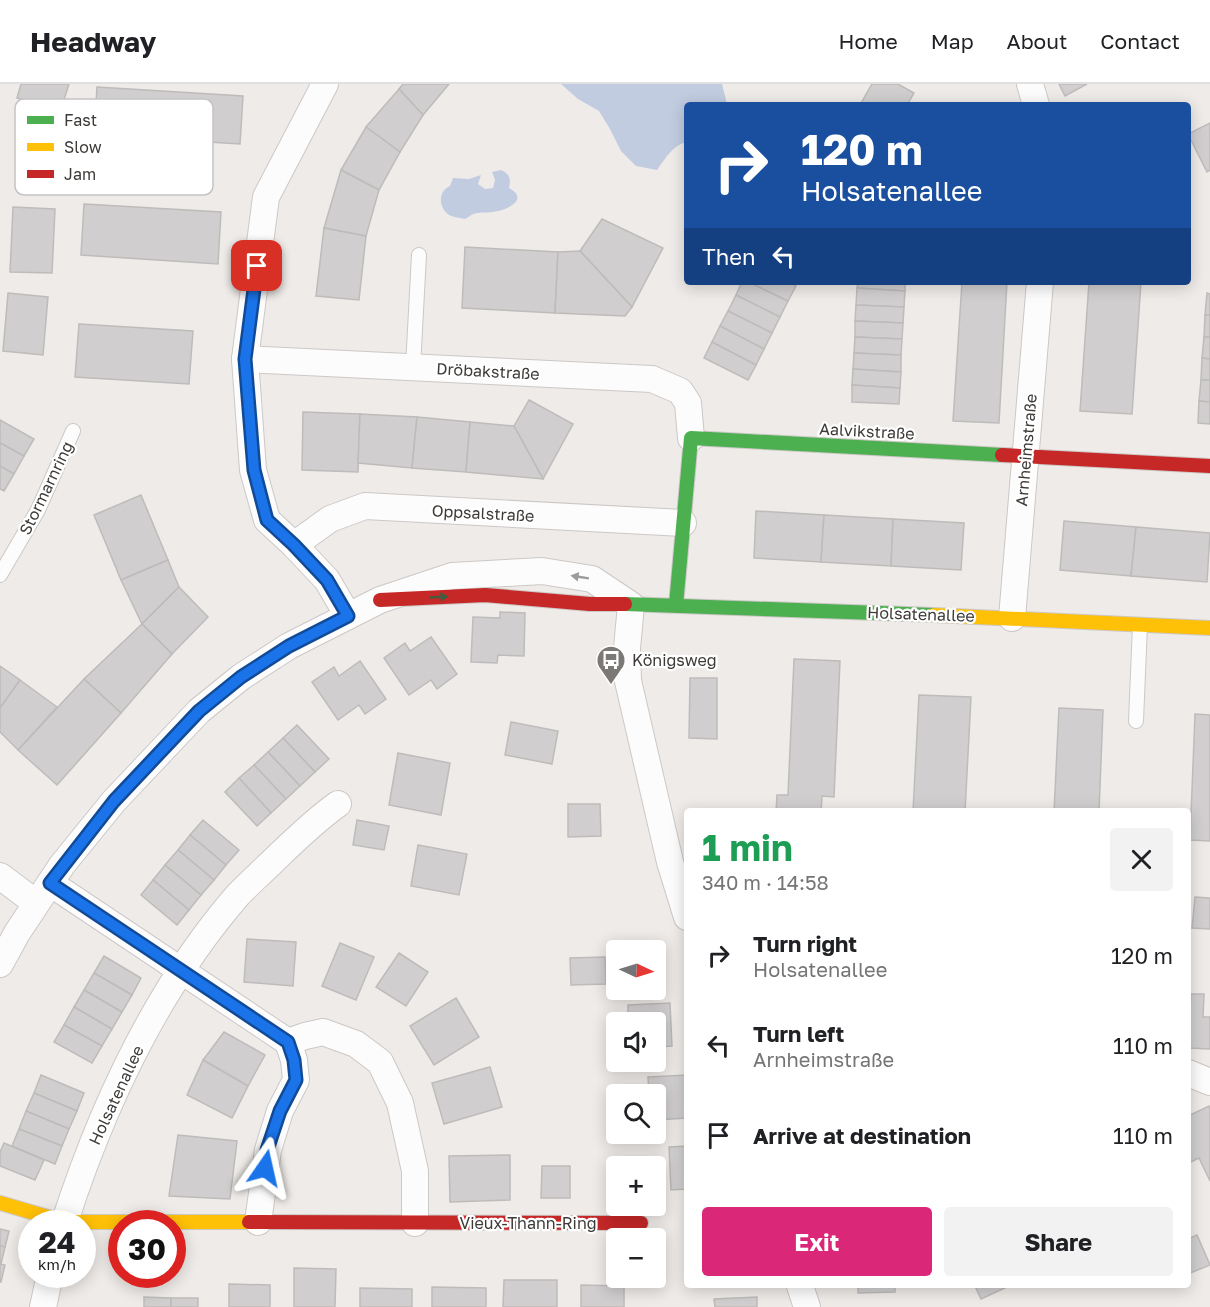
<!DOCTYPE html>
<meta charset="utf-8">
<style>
:root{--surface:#fff;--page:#f2f2f2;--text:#202124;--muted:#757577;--line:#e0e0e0;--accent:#db2777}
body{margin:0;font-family:"Golos Text",sans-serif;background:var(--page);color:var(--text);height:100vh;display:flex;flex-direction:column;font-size:22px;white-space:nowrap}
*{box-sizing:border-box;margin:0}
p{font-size:20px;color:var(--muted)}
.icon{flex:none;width:33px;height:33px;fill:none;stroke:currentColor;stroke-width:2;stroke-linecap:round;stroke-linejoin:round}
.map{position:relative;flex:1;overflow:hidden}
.sheet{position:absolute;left:684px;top:724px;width:507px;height:480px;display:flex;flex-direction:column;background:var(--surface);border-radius:6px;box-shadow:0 3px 15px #0003}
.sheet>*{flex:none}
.guide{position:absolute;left:684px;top:18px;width:507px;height:183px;border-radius:6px;box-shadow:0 3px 15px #0003;background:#1a4fa0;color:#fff;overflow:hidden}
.needle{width:39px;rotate:94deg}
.buttons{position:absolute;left:606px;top:856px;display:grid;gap:12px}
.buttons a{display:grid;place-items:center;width:60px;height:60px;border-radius:6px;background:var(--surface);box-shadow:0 3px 15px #0003;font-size:30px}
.speed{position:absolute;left:18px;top:1126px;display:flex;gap:12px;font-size:30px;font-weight:700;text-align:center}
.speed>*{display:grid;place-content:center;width:78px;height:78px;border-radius:50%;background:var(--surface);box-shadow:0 3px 15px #0003;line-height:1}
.speed small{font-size:15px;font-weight:400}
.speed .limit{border:9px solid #d22;background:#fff;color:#111}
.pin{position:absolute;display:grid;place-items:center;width:51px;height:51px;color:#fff;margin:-26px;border-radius:12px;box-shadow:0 3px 9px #0006}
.me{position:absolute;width:66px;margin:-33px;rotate:11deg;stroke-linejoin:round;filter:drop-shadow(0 0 4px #0008)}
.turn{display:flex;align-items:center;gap:21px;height:126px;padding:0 18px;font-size:27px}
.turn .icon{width:78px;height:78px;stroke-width:2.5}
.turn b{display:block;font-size:42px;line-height:51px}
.then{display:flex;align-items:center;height:57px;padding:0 18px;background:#0003;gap:12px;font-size:22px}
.round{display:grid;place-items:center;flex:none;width:63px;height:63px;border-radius:6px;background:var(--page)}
.overview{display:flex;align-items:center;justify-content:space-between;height:102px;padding:0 18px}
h1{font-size:36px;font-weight:700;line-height:45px;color:#1e9e55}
.cta{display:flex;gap:12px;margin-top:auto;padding:12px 18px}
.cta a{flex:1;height:69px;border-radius:6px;background:var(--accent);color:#fff;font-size:24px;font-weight:700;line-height:69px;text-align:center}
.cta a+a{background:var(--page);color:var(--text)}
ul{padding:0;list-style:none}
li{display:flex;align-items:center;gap:18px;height:90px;padding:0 18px}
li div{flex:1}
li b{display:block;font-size:22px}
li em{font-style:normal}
header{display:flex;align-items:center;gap:36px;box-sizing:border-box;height:84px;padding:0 30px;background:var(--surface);border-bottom:2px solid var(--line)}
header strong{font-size:28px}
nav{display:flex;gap:33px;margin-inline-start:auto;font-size:21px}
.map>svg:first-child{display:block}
.water{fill:#c2cce1}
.building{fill:#d0cece;stroke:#bebcbb;stroke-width:1.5}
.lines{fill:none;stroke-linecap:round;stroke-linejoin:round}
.lane-casing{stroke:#ccc8c6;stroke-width:16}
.street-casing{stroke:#ccc8c6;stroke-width:28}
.fast-casing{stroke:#ccc8c6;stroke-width:16}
.slow-casing{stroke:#ccc8c6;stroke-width:16}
.jam-casing{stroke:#ccc8c6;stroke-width:16}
.lane{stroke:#fdfcfc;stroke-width:14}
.street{stroke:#fdfcfc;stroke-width:26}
.fast{stroke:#4caf50;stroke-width:14}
.slow{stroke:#ffc107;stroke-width:14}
.jam{stroke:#c62828;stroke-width:14}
.oneway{fill:#9d9b9a}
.oneway2{fill:#425d3f}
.route-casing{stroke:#114b97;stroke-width:15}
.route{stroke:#1a73e8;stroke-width:10}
.labels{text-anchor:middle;stroke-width:4.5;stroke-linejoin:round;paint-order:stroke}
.street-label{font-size:16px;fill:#3d3a38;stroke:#fff}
.poi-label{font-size:16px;fill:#3d3a38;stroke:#fff;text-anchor:start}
.key{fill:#fff;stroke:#c5c4c3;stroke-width:1.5}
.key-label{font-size:16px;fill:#3d3a38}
</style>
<header>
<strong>Headway</strong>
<nav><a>Home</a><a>Map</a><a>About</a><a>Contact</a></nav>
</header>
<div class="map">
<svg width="1210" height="1223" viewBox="0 0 1210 1223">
<rect width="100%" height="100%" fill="#efebe8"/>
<!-- water -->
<g class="water">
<path d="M561 0H722L727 20 687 21V58C673 61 665 75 657 86L636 82 621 67 610 45 599 27 578 15Z"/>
<path d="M501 86C510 90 511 95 509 104 528 114 511 124 498 127 491 129 484 128 478 129 473 129 469 133 465 135 460 134 453 133 449 131 438 123 438 107 450 102L453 94 469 95 481 91 478 100 485 105 493 104 495 96 492 88Z"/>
</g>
<!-- building -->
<g class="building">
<polygon points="21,0 69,0 60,28 17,14"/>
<polygon points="403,0 449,0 423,31 399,5"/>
<polygon points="872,0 898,0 914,9 907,21 860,21"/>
<polygon points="1059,0 1087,0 1065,12"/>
<polygon points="97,3 243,12 240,60 94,51"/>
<polygon points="399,5 423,31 400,68 366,43"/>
<polygon points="1210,39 1210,86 1207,88 1188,50"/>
<polygon points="366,43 400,68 379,106 341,86"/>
<polygon points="341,86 379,106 366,152 324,144"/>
<polygon points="84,120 221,128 218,180 81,171"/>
<polygon points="13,123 55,125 52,189 10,188"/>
<polygon points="602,135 663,164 632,223 580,167"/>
<polygon points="324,144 366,152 359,216 316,212"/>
<polygon points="465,163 558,168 555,229 462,224"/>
<polygon points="580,167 632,223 625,232 555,229 558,168"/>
<polygon points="742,198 749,198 788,217 780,233 736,211"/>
<polygon points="749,198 789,198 796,202 788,217"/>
<polygon points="858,198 905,198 905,207 857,204"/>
<polygon points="962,198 1007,198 999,339 953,337"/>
<polygon points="1089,198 1141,198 1132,330 1080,327"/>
<polygon points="857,204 905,207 904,223 856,221"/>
<polygon points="8,209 48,213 43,271 3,267"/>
<polygon points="1207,209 1210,210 1210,231 1205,231"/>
<polygon points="736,211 780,233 772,249 728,227"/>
<polygon points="856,221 904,223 903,239 855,237"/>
<polygon points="728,227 772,249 764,265 720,242"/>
<polygon points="1205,231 1210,231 1210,253 1204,253"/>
<polygon points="855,237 903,239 902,255 855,253"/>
<polygon points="79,240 193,247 189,300 75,293"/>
<polygon points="720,242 764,265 756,281 712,258"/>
<polygon points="855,253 902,255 901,271 854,269"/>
<polygon points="1204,253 1210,253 1210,275 1202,274"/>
<polygon points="712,258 756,281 748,296 704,274"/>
<polygon points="854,269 901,271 901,288 853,285"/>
<polygon points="1202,274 1210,275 1210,296 1201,296"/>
<polygon points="853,285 901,288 900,304 852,301"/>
<polygon points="1201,296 1210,296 1210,318 1199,317"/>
<polygon points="852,301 900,304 899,320 852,318"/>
<polygon points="529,316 573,340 543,395 514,342"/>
<polygon points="1199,317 1210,318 1210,340 1198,339"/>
<polygon points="303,328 360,330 358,388 302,386"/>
<polygon points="360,330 417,333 412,384 358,379"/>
<polygon points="417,333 470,338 466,388 412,384"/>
<polygon points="0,336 34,355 24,372 0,359"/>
<polygon points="470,338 514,342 543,395 466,388"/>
<polygon points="0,359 24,372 14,390 0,382"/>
<polygon points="0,382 14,390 4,407 0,405"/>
<polygon points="141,411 168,476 121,496 94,431"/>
<polygon points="756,427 824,431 821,478 754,474"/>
<polygon points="824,431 893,435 891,482 821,478"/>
<polygon points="893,435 964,439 961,486 891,482"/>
<polygon points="1064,437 1136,443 1131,492 1060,486"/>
<polygon points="1136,443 1210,449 1207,498 1131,492"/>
<polygon points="168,476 179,503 142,540 121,496"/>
<polygon points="179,503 208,533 172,570 142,540"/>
<polygon points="500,528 525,529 524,572 498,571 497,579 471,578 473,533 500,534"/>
<polygon points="142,540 172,570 121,629 84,595"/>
<polygon points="431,553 457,590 437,605 431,596 409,611 384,574 405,559 410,567"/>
<polygon points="794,575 840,577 834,713 822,712 821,728 776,728 777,711 788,711"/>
<polygon points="360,577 386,615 365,630 359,621 338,636 312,598 334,583 339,592"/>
<polygon points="0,582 20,596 0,624"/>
<polygon points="690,594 717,594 717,655 689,654"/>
<polygon points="84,595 121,629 57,701 18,666"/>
<polygon points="20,596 57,623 18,666 0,648 0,624"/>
<polygon points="919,611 971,613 965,728 913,728"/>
<polygon points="1059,624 1103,626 1099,728 1054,728"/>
<polygon points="1195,630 1210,631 1210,757 1190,756"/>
<polygon points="511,638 558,647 552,680 505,671"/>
<polygon points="297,641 329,675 315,688 283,654"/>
<polygon points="283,654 315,688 300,702 268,668"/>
<polygon points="268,668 300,702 286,715 254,681"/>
<polygon points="398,669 450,679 441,731 389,721"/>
<polygon points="254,681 286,715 271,729 239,694"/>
<polygon points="239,694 271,729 257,742 225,708"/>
<polygon points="568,720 600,720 601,752 568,753"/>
<polygon points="203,736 239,766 226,781 190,751"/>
<polygon points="357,736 389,742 384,766 353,761"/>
<polygon points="190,751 226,781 214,796 178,766"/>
<polygon points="418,761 467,770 459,811 411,802"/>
<polygon points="178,766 214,796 201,811 165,781"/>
<polygon points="165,781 201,811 189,826 153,796"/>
<polygon points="153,796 189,826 177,841 141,811"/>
<polygon points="1195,813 1210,814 1210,845 1192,844"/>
<polygon points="247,855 296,858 293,902 244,898"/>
<polygon points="340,859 374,873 356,916 322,902"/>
<polygon points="399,869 428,888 406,922 376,903"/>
<polygon points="104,872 141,894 132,911 94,889"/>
<polygon points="605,873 606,900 571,901 570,874"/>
<polygon points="94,889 132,911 122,928 84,906"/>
<polygon points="84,906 122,928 112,945 74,923"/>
<polygon points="1191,910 1204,910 1203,933 1210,933 1210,965 1188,964"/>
<polygon points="456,914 479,953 434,981 410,942"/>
<polygon points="670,919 672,962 656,963 656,939 628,939 628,921"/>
<polygon points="74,923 112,945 102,962 64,941"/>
<polygon points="64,941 102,962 92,979 54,958"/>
<polygon points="224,948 265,971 248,1002 203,976"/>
<polygon points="203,976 248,1002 232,1034 187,1011"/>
<polygon points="490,983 502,1023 444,1040 432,999"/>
<polygon points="41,991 84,1009 77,1027 34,1009"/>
<polygon points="687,991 687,1034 656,1036 656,1011 649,1011 648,993"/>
<polygon points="34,1009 77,1027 69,1045 26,1027"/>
<polygon points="1209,1022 1210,1025 1210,1097 1199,1074 1191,1078 1188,1071 1188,1032"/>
<polygon points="26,1027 69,1045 62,1062 19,1045"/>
<polygon points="19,1045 62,1062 55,1080 12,1062"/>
<polygon points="178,1051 237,1057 230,1115 169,1112"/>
<polygon points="4,1059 44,1076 35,1096 0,1082 0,1068"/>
<polygon points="687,1062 687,1105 671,1106 669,1063"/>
<polygon points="510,1071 510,1116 450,1118 449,1072"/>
<polygon points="542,1082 570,1082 570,1114 541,1114"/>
<polygon points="0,1145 9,1147 5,1163 0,1162"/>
<polygon points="1197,1151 1210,1181 1188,1190 1188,1155"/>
<polygon points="0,1162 5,1163 1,1180 0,1180"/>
<polygon points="0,1180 5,1181 1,1198 0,1198"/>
<polygon points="294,1184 336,1185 335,1223 294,1223"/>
<polygon points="504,1196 557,1196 557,1223 503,1223"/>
<polygon points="229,1200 270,1201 270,1223 229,1223"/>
<polygon points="581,1201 624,1202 624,1223 581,1223"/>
<polygon points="858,1202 895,1202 895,1208 858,1209"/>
<polygon points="975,1202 1009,1202 981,1215"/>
<polygon points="432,1203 486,1204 486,1223 432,1223"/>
<polygon points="360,1204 412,1205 412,1223 360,1223"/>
<polygon points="144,1213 171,1214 171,1223 144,1223"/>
<polygon points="757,1213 757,1223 715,1223 714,1215"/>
<rect x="171" y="1214" width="27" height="9"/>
</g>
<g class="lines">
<!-- lane casing -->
<g class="lane-casing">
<g id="lane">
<polyline points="413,283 419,171"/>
<polyline points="0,491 38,426 73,347"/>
<polyline points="1136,637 1140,541"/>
</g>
</g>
<!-- street casing -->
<g class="street-casing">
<g id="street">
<polyline points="325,0 266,113 245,275 253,386 267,436 294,461 327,496 348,532"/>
<polyline points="1030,0 1036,21"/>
<polyline points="245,275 652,295 680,307 688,319 691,354"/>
<polyline points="294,461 330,435 365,422 683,439"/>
<polyline points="1012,534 1040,198"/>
<polyline points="0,792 36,819"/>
<polyline points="50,799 288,958"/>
<polyline points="0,880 17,849 62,781 114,717 199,627 241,593 289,562 380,516 452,492 542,487 592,495 631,521 627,564 628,597 670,778 687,833"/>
<polyline points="1188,989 1210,998"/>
<polyline points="258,1138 268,1066 280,1027 296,996 294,976 288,958 305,952 323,948 356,960 380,978 400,1019 415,1087 415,1139"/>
<path d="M64 1140C102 1022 156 906 237 812 248 800 261 789 273 777 294 757 314 737 338 720"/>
<polyline points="800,1202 807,1223"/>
<polyline points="43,1223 50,1191"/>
</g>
</g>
<!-- fast casing -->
<g class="fast-casing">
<g id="fast">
<polyline points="625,520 934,531"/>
<polyline points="676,521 691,354 1002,371"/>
</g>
</g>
<!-- slow casing -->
<g class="slow-casing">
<g id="slow">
<polyline points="934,531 1210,544"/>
<polyline points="0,1119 65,1138 249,1138"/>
</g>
</g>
<!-- jam casing -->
<g class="jam-casing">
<g id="jam">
<polyline points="1002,371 1210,382"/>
<polyline points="380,516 485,511 590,520 625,520"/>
<polyline points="249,1138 641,1139"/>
</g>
</g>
<!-- lane -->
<use href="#lane" class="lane"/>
<!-- street -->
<use href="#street" class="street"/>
<!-- fast -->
<use href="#fast" class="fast"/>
<!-- slow -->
<use href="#slow" class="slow"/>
<!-- jam -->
<use href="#jam" class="jam"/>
</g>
<!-- one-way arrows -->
<defs><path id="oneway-solid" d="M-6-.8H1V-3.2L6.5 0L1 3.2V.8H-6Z" transform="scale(1.5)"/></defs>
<use class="oneway" href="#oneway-solid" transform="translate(580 493) rotate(-171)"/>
<use class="oneway2" href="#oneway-solid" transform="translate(439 513) rotate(-3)"/>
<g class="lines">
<!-- route casing -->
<g class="route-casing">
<polyline id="route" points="257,182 245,275 254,386 267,436 294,461 327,496 348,532 289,562 241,593 199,627 114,717 50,799 288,958 294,976 296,996 280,1027 267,1066 265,1084"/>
</g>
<!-- route -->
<use href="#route" class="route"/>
</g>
<!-- icons -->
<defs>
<g id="bus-pin" transform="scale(1.5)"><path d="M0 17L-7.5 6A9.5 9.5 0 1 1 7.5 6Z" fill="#7b7876" stroke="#fff"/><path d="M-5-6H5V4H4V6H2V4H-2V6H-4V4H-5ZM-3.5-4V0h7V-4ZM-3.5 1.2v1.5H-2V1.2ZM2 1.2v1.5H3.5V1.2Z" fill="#fff"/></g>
</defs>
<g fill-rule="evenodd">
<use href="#bus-pin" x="611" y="576"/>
</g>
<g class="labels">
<!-- street labels -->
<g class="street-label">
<text transform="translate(488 287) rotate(3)" y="6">Dröbakstraße</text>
<text transform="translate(867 347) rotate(3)" y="6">Aalvikstraße</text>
<text transform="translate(1026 366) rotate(-85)" y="6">Arnheimstraße</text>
<text transform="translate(46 404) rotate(-64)" y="6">Stormarnring</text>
<text transform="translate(483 429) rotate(3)" y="6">Oppsalstraße</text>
<text transform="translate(921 530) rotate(2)" y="6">Holsatenallee</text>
<text transform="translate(116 1011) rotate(-65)" y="6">Holsatenallee</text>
<text x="528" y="1145">Vieux-Thann-Ring</text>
</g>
<!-- poi labels -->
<g class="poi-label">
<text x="632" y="582">Königsweg</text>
</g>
</g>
<!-- legend -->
<rect x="15" y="15" width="198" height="96" rx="9" class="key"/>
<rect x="27" y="32" width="27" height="8" fill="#4caf50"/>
<rect x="27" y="59" width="27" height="8" fill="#ffc107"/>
<rect x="27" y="86" width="27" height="8" fill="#c62828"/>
<g class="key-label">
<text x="64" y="42">Fast</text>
<text x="64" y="69">Slow</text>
<text x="64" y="96">Jam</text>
</g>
</svg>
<div class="buttons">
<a><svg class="needle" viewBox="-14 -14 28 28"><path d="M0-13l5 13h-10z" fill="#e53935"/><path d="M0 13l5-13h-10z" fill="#757577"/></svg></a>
<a><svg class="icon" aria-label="sound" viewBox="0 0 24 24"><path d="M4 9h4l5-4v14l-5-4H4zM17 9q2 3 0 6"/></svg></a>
<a><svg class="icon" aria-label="search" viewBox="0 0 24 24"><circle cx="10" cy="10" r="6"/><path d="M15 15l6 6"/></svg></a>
<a>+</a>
<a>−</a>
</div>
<div class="speed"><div>24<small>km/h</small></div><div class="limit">30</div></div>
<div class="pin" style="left:257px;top:182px;background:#d93025"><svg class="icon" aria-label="arrive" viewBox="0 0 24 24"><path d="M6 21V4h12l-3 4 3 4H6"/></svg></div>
<svg class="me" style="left:265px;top:1084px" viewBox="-20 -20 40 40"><path d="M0-17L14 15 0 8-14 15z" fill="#1a73e8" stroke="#fff" stroke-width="4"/></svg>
<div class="guide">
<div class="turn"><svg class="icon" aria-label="right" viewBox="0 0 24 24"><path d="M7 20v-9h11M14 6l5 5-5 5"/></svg><div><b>120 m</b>Holsatenallee</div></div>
<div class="then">Then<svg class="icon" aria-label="left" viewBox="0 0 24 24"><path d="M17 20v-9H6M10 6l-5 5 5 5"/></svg></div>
</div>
<section class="sheet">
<div class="overview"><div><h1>1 min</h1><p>340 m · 14:58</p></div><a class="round"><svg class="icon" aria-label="close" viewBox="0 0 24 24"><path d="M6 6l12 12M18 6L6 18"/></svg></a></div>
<ul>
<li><svg class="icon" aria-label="right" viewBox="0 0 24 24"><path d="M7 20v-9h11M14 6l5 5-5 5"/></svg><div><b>Turn right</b><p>Holsatenallee</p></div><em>120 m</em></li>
<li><svg class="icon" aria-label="left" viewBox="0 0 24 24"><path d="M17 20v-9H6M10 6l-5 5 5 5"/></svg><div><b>Turn left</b><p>Arnheimstraße</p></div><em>110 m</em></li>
<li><svg class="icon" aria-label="arrive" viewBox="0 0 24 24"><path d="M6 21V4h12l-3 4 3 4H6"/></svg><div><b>Arrive at destination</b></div><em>110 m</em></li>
</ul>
<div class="cta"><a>Exit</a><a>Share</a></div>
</section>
</div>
